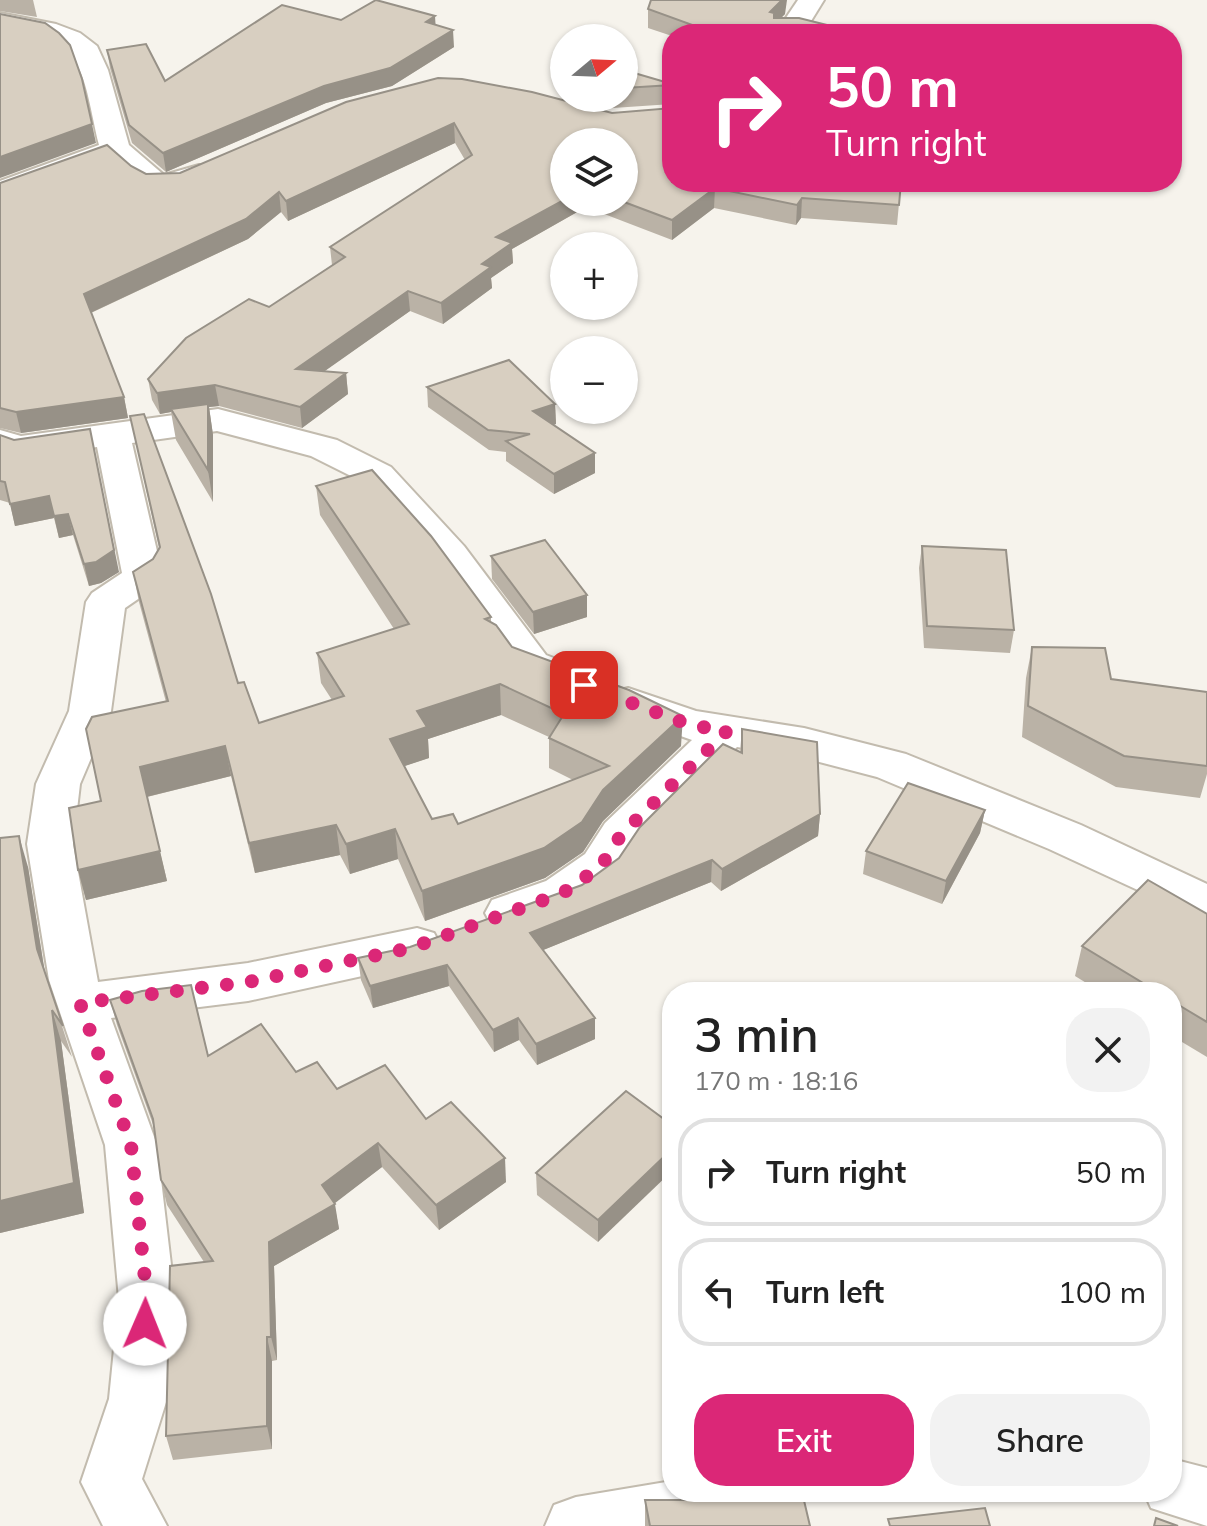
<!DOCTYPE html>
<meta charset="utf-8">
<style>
:root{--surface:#fff;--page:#f2f2f2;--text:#222;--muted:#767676;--line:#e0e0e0;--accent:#db2777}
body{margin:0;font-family:Mulish,sans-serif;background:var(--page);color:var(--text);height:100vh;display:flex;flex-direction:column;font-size:30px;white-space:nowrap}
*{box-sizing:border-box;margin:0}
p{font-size:26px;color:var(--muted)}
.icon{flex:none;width:44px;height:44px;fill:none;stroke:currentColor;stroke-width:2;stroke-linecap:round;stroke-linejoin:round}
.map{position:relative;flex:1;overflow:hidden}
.drawer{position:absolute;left:662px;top:982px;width:520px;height:520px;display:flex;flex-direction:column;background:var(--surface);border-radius:32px;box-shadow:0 2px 6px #0004}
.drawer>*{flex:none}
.banner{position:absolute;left:662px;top:24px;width:520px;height:168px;border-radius:32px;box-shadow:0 2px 6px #0004;background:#db2777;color:#fff;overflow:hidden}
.needle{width:52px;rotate:71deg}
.tools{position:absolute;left:550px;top:24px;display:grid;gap:16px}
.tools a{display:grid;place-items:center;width:88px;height:88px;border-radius:50%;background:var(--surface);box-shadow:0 2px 6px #0004;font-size:40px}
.pin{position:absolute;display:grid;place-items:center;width:68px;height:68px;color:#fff;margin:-34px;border-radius:16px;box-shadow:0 4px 12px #0006}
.me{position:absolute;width:88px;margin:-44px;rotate:1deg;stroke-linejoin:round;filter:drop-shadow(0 0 6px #0008)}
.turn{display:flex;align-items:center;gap:28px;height:168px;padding:0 32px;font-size:36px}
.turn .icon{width:104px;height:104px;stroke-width:2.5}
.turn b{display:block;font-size:56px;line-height:68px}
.round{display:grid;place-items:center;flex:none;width:84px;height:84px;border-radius:32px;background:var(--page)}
.overview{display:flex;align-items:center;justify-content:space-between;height:136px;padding:0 32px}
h1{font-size:48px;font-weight:600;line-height:60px}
.primary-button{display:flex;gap:16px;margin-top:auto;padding:16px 32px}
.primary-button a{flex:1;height:92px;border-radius:32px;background:var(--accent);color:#fff;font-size:32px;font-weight:600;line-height:92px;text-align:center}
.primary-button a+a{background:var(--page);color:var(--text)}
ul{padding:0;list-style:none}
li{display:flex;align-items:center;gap:24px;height:108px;margin:0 16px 12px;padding:0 16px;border:4px solid var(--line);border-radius:32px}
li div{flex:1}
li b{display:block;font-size:30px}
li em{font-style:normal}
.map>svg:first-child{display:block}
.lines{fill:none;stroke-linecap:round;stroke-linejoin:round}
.minor-casing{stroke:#c2bbae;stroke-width:4}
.minor{fill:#fff;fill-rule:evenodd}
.wall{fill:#bab2a6;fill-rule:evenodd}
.shaded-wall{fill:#979187}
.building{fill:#d8cfc1;stroke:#979187;stroke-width:2;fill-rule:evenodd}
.route{stroke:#db2777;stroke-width:14;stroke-dasharray:0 25.2}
</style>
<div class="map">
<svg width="1207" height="1526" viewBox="0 0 1207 1526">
<rect width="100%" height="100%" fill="#f6f3ec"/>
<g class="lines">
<!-- minor casing -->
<g class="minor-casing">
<g id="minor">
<polygon points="798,0 824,0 803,34 775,34"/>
<path d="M0 13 56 24 80 33 97 46 108 70 129 145 164 175 199 165 210 167 214 174 210 181C150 199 159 202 111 161L0 201V181L99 145C82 74 87 34 0 29Z"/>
<polygon points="218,409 337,440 391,467 464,546 546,655 582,669 588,679 582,689 567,693 516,675 436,564 365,483 311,456 217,431 132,443 163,577 157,586 125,608 111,711 80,784 73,844 98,982 248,963 417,928 434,933 441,946 434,959 417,964 248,1001 111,1018 157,1145 175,1299 167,1399 142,1479 167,1526 103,1526 81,1482 109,1399 119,1299 105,1145 49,980 27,844 36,784 69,711 86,602 92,593 122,573 97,447 19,458 0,453 0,430 21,436"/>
<polygon points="628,688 696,711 804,728 906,754 1081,825 1207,884 1207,922 1049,849 877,777 804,758 737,747 637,847 617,878 580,905 509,931 492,926 485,913 492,900 546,881 585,854 605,823 692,740 613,712 607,702 613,692"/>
<polygon points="1172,1459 1207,1468 1207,1526 1151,1508 1144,1492 1172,1492"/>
<polygon points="672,1481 672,1492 807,1492 798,1512 777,1521 747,1526 545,1526 554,1505 576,1497"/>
</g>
</g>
<!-- minor -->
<use href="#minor" class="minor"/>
</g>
<!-- wall -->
<g class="wall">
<polygon points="0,0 33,0 37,17 0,11"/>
<polygon points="648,9 785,14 781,18 859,34 672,34 672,36 648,28"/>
<polygon points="341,20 436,25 454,47 392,86 326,103 166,172 132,143 110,68 107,50 165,81"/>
<polygon points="624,70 672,84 672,104 613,108 577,99 624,98"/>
<path d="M438 78 462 79 532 92 612 113 672 108V182H901L897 225 801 218 796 225 714 208 672 240 586 207 512 249 513 263 491 278 492 288 443 324 410 311 324 371 346 373 348 394 302 428 219 406 209 407 213 435V502L176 440 171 412 160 414 152 400 148 379 186 338 249 299 269 307 332 265 330 247 465 160 455 143 288 221 281 212 248 239 91 313 124 397 128 418 21 433 0 428V183L107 145 131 166 146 174 180 173 346 102ZM564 142H624V202H564Z"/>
<polygon points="427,387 555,404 556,424 553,425 595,473 554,494 506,461 506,452 489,450 428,407"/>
<path d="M130 416 238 683 259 723 332 700 321 683 317 653 394 629 320 515 316 486 491 617V622L512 647 681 746 603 821 583 852 545 878 425 921 398 859 350 874 340 855 255 873 231 776 147 797 167 881 86 900 78 870 101 801 166 702 139 602 133 572 153 559 159 548ZM501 715 549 737V768L573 780 458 824 432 819 404 766 429 758 428 739Z"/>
<polygon points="0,435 119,572 101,583 89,586 73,535 59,538 54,518 15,526 10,503 0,500"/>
<polygon points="922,546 1014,630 1010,653 924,648 919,568"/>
<polygon points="491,556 587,595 587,617 534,634 492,579"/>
<polygon points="1032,647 1111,679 1207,692 1207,774 1200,798 1116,787 1022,737 1026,678"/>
<polygon points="742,729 820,814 818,836 721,891 711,882 543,950 595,1018 595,1039 537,1065 519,1040 494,1052 449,986 373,1008 361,980 358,958 410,947 582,885 619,858 740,752"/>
<polygon points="985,810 980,833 942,904 863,874 866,851"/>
<polygon points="0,838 28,867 45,973 72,1057 61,1041 84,1213 0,1233"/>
<polygon points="1207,914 1207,1057 1172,1036 1172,992 1101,992 1075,976 1082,946"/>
<polygon points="110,1000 208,1056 296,1072 337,1089 426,1119 506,1182 439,1230 382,1167 334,1203 339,1229 274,1266 277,1360 272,1361 272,1449 173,1460 166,1436 204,1262 167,1205 161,1180 155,1130 117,1025"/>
<polygon points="626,1091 598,1242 537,1195 536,1173"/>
<polygon points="645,1500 810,1526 645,1526"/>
</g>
<!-- shaded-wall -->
<g class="shaded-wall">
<polygon points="782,0 787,0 785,14 769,30 770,12"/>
<polygon points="435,16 436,33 426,22"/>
<polygon points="453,30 454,47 392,86 326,103 166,172 163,153"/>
<polygon points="454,123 455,143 288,221 286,201"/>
<polygon points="92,124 96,143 0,178 0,157"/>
<polygon points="715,188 714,208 672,240 672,220"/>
<polygon points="279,192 281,212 248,239 88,314 84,294"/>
<polygon points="802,198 801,218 796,225 797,205"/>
<polygon points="564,200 564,202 586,202 586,207 512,249 513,263 491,278 492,288 443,324 441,303 482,264 496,237"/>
<polygon points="408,291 410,311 298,390 296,369"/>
<polygon points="346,373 348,394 302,428 300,407"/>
<polygon points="215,385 219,406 209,407 213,435 213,502 208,470 171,409 171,412 160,414 157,393"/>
<polygon points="124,397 128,418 21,433 16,412"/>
<polygon points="555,404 556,424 534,431 533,411"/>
<polygon points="90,429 119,572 101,583 89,586 84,564"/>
<polygon points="595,453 595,473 554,494 554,474"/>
<polygon points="49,496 54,518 15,526 10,504"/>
<polygon points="68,514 73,535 59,538 54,516"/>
<polygon points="587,595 587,617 534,634 533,612"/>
<polygon points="500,684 501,715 428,739 429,758 393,770 390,739 417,711"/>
<polygon points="683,716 681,746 603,821 583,852 545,878 425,921 422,891 603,790"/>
<polygon points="225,746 231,776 146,797 140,767"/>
<polygon points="985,810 980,833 942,904 946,881"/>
<polygon points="820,814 818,836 721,891 722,869"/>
<polygon points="336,825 340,855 255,873 249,843"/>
<polygon points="395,829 398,859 350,874 346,844"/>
<polygon points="19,836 28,867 46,980 37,949"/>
<polygon points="160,851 167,881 86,900 78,870"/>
<polygon points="712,860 711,882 531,955 530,933"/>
<polygon points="447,965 449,986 373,1008 370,986"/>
<polygon points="52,1010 61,1041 84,1213 0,1233 0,1201"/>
<polygon points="518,1018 519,1040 494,1052 493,1030"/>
<polygon points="595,1018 595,1039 537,1065 536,1044"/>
<polygon points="378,1143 382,1167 326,1210 322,1185"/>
<polygon points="672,1149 672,1171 598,1242 598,1220"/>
<polygon points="505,1158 506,1182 439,1230 436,1205"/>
<polygon points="335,1204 339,1229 274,1266 277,1360 271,1337 269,1242"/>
<polygon points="267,1337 272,1361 272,1449 267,1426"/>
</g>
<!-- building -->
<g class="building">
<polygon points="376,0 435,16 426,22 453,30 390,68 324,86 163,153 129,125 107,50 146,44 165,81 282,5 341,20"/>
<polygon points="651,0 782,0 770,12 774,13 774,18 799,18 859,33 717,34 648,9"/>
<polygon points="0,14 45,23 59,33 70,45 82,79 92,124 0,157"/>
<polygon points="624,70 672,84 672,85 624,88"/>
<polygon points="438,78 462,79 532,92 612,113 672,108 672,182 901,182 899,205 802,198 797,205 715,188 672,220 624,202 624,142 564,142 564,200 496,237 512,243 482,264 491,267 441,303 408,291 296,369 346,373 300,407 215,385 157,393 148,379 186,338 249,299 269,307 345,257 330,247 472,155 454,123 286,201 279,192 246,219 84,294 124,397 16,412 0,408 0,183 107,145 131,166 146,174 180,173 346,102"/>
<polygon points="509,360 555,404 533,411 595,453 554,474 506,441 530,434 488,430 427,387"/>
<polygon points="208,404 208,470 171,409"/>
<path d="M144 414 211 594 238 683 244 682 259 723 344 696 317 653 409 624 316 486 372 470 431 536 491 617 485 619 496 625 512 647 629 690 683 716 603 790 582 822 544 848 422 891 395 829 346 844 336 825 249 843 225 746 140 767 160 851 78 870 69 808 101 801 86 729 92 717 168 701 133 572 153 559 160 547 130 416ZM500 684 564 714 549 738 609 766 458 824 453 814 432 819 390 739 427 727 417 711Z"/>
<polygon points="90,429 114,550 96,562 84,564 68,514 54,516 49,496 10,504 5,482 0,481 0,435 14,440"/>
<polygon points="545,540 587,595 533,612 491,556"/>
<polygon points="922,546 1006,550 1014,630 927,626"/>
<polygon points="1032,647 1105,648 1111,679 1207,692 1207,766 1124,756 1028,706"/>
<polygon points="742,729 817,742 820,814 722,869 712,860 530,933 595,1018 536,1044 518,1018 493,1030 447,965 370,986 358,958 410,947 582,885 619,858 640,827 723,744 742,753"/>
<polygon points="908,783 985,810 946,881 866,851"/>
<polygon points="19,836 37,949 63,1026 52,1010 74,1183 0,1201 0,838"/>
<polygon points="1148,880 1207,914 1207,1022 1172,1001 1172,992 1158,992 1082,946"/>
<polygon points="191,985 208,1056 261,1024 296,1072 317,1062 337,1089 385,1065 426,1119 451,1102 505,1158 436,1205 378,1143 322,1185 335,1204 269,1242 271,1337 267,1337 267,1426 166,1436 170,1266 213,1261 161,1180 153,1119 110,1000 142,991"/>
<polygon points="626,1091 672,1125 672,1149 598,1220 536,1173"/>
<polygon points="789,1492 802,1492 810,1526 650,1526 645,1500 751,1500 781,1495"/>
<polygon points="985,1508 990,1526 890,1526 888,1519"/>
<polygon points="1156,1518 1178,1526 1154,1526"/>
</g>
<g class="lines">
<!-- route -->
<polyline class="route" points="145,1324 147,1299 131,1145 80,1003 248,982 411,948 563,893 601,866 621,835 727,731 690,725 584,685"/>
</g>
</svg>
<div class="tools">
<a><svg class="needle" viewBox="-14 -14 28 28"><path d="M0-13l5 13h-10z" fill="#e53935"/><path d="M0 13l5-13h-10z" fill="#767676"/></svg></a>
<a><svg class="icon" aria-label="layers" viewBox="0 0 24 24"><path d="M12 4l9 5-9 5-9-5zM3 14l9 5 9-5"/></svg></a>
<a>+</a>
<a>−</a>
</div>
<div class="pin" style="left:584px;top:685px;background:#d93025"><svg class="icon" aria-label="arrive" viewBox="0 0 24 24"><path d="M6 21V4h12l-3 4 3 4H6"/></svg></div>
<svg class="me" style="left:145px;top:1324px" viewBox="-20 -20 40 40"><circle r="19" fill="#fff"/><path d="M0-13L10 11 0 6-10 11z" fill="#db2777"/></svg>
<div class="banner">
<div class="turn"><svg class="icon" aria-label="right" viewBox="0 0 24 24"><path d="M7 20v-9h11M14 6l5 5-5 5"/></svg><div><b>50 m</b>Turn right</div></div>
</div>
<section class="drawer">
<div class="overview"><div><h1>3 min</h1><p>170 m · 18:16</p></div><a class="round"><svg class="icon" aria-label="close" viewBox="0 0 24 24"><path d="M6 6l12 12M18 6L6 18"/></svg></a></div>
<ul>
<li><svg class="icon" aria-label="right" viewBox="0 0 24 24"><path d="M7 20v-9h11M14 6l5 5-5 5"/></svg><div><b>Turn right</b></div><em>50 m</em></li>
<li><svg class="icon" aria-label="left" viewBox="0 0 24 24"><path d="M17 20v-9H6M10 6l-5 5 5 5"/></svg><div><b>Turn left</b></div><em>100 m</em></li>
</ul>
<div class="primary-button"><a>Exit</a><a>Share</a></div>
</section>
</div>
